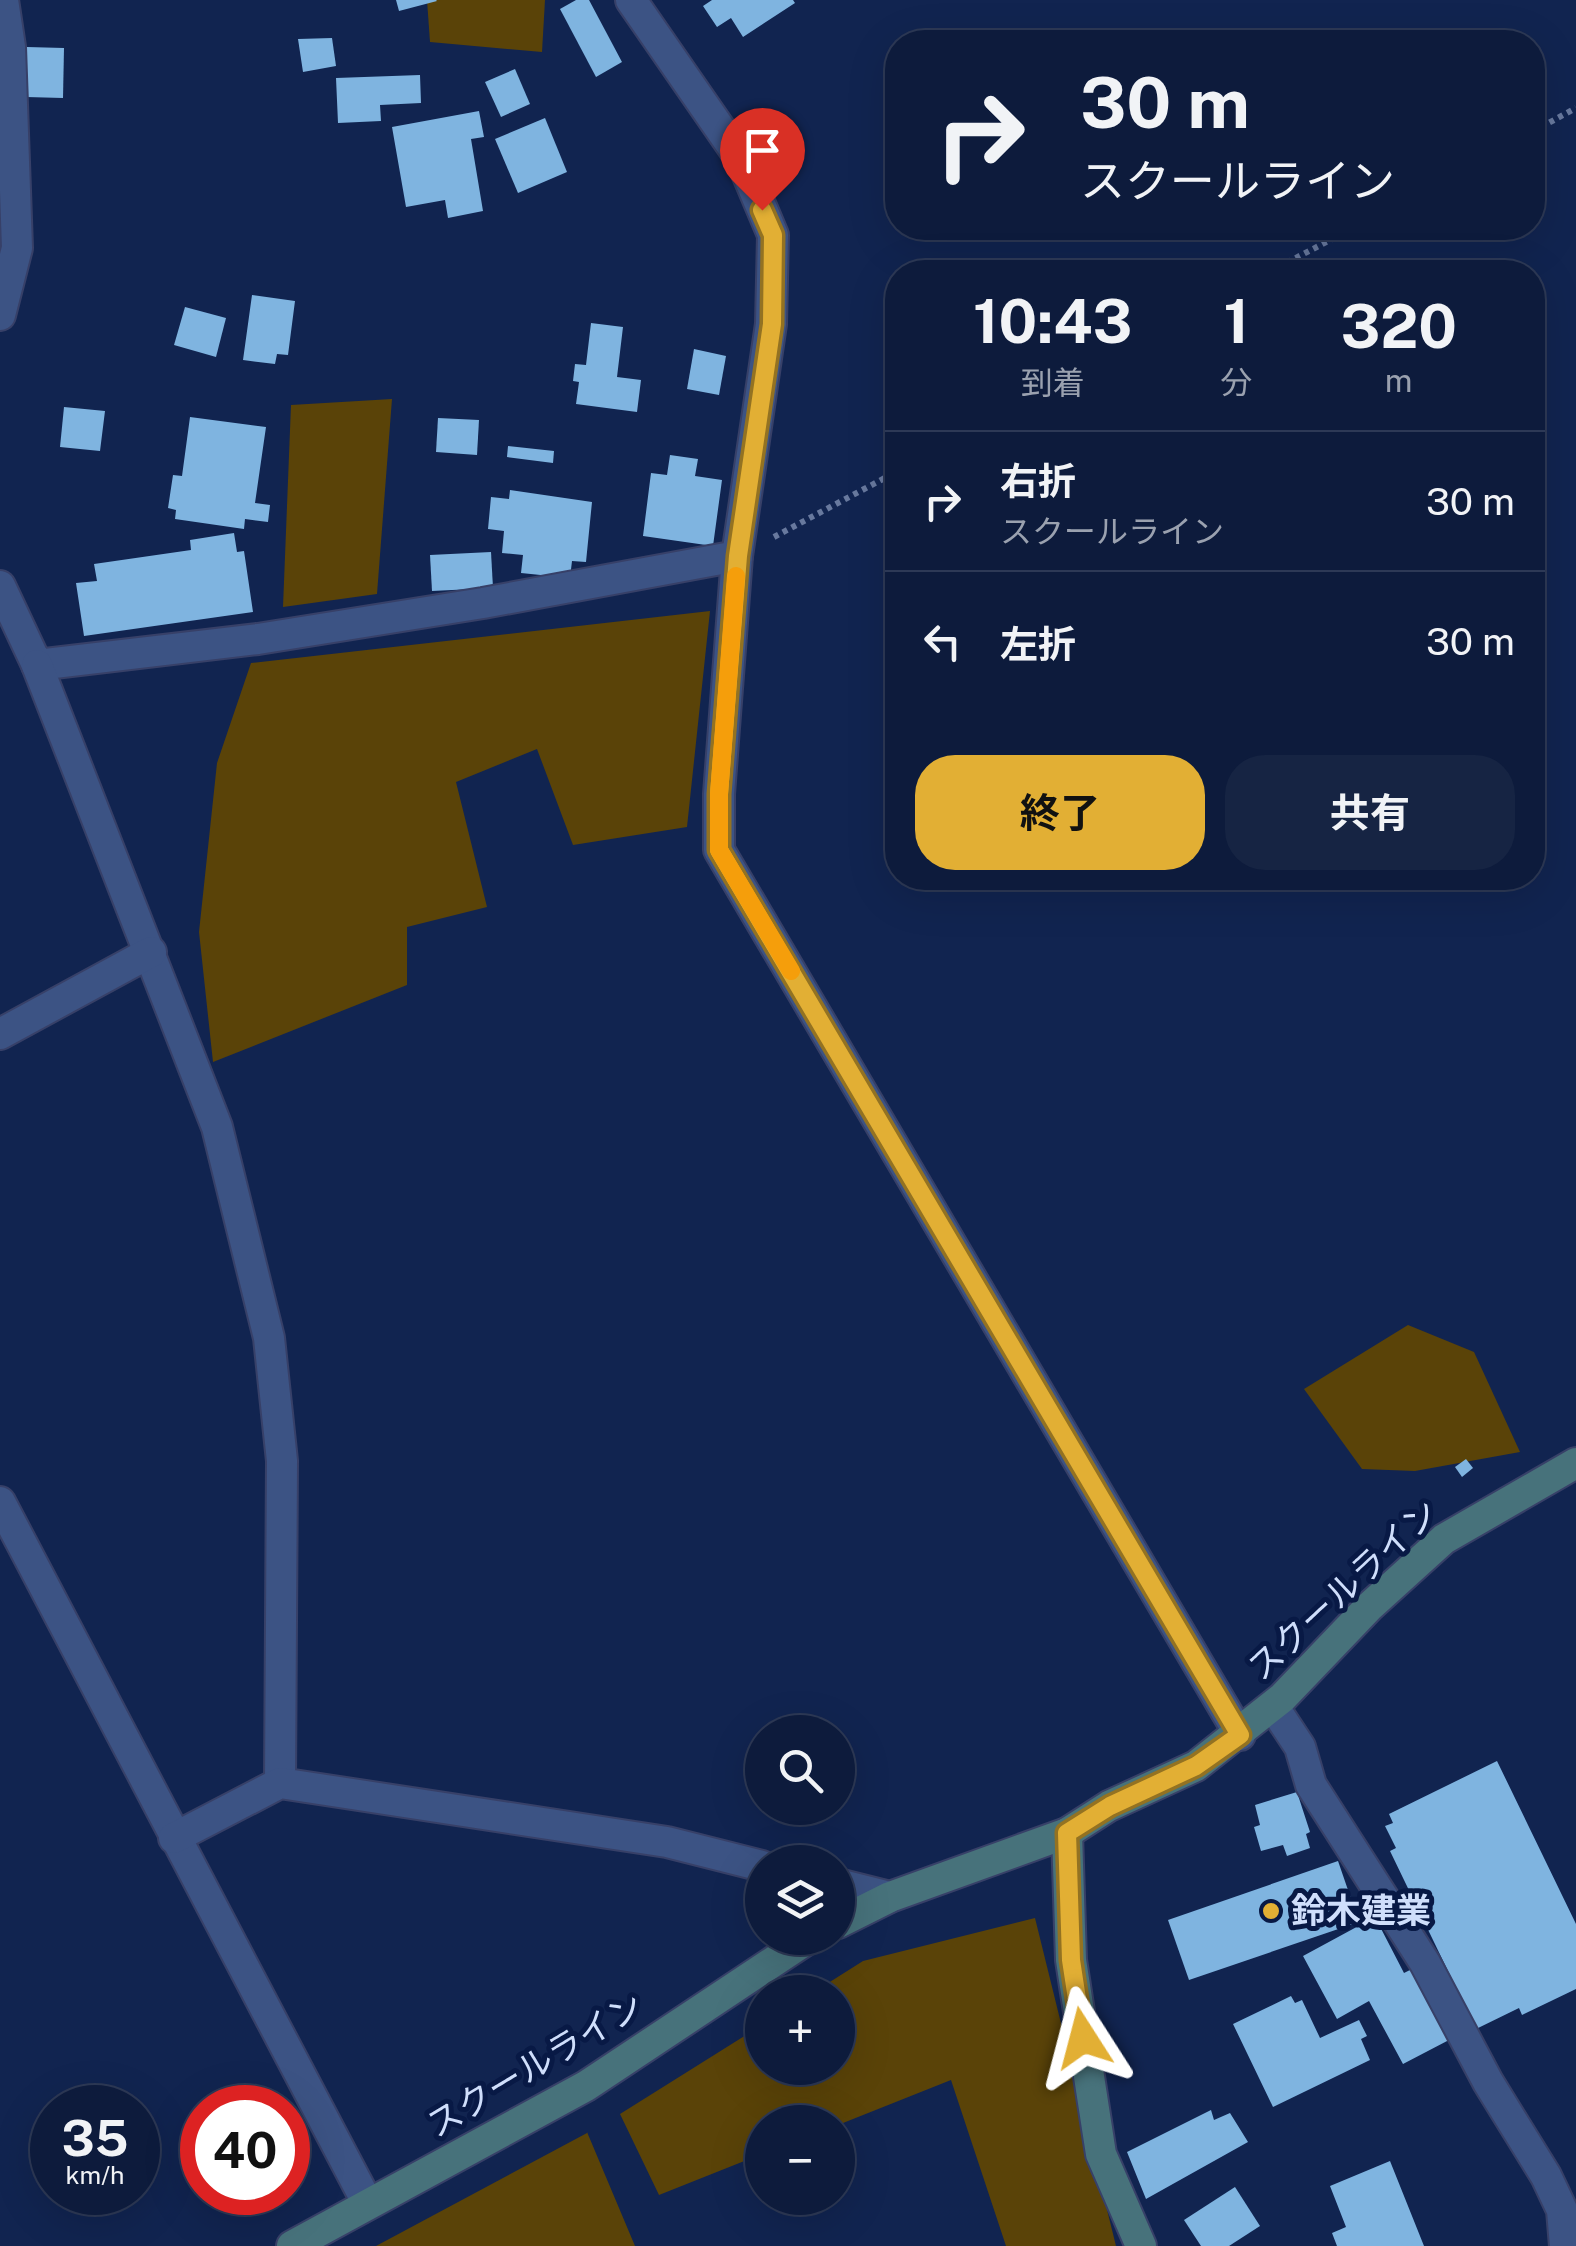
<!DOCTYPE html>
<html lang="ja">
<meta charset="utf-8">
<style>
:root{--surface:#0d1b3c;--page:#162443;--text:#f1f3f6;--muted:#9aa1af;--line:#2d3956;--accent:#e2af34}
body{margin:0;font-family:"Public Sans","Noto Sans JP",sans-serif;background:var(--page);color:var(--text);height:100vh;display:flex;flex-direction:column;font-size:38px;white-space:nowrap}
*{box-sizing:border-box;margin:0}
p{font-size:32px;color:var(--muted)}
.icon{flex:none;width:55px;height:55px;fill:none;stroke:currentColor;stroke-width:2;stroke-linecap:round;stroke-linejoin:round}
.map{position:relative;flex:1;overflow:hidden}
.sheet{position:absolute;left:885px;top:260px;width:660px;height:630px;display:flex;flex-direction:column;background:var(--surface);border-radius:40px;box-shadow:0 10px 40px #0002,0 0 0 2px var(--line)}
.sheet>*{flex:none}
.top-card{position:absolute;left:885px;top:30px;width:660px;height:210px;border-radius:40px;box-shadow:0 10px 40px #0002,0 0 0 2px var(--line);background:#0d1b3c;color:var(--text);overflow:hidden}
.controls{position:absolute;left:745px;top:1715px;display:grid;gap:20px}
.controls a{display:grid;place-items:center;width:110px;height:110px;border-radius:50%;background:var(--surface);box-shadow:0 10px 40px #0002,0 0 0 2px var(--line);font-size:50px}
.speed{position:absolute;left:30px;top:2085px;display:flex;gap:20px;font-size:50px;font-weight:700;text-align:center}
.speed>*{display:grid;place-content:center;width:130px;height:130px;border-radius:50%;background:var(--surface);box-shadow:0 10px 40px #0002,0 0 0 2px var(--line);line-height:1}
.speed small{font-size:25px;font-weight:400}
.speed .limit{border:15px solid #d22;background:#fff;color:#111}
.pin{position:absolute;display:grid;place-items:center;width:85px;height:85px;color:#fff;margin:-102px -42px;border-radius:50% 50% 50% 0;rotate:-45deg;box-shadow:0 0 10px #0007}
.pin .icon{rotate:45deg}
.me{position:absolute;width:110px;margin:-55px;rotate:351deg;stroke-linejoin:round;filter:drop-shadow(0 0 8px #0008)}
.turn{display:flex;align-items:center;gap:35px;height:210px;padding:0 30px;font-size:45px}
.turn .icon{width:130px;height:130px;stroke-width:2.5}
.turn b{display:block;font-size:70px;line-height:85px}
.eta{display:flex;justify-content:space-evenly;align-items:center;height:170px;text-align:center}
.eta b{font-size:60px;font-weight:700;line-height:70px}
.action{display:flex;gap:20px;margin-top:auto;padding:20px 30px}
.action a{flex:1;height:115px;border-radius:40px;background:var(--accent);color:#111;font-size:40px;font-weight:700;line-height:115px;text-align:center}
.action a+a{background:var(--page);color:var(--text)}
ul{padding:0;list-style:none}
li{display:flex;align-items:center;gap:30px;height:140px;padding:0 30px;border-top:2px solid var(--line)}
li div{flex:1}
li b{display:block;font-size:38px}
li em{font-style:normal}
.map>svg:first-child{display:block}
.green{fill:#5a4308}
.building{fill:#7fb4e0}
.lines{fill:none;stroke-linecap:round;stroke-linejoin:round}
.street-casing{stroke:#374068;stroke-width:34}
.secondary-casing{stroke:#374068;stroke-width:34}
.path{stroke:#68799e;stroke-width:6;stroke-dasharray:5 5;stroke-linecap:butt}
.street{stroke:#3c5384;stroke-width:30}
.secondary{stroke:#47727b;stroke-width:30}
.route-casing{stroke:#937222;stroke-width:25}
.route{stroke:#e2af34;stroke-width:18}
.slow{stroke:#f59e0b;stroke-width:18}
.poi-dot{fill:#e2af34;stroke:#081945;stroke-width:4}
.labels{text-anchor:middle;stroke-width:10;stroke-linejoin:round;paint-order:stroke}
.street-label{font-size:35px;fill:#cfdefb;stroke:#081945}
.poi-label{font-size:35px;font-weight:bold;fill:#cfdefb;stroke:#081945;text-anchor:start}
</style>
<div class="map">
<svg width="1576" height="2246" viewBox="0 0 1576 2246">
<rect width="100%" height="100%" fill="#112450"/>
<!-- green -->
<g class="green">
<polygon points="427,0 545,0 542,52 430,42"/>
<polygon points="392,399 377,594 283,607 291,405"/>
<polygon points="710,611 687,827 573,845 537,749 456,782 487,907 407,927 407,985 213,1062 199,932 217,763 251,663"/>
<polygon points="1408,1325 1474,1352 1520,1452 1415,1471 1362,1469 1304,1389"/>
<polygon points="1035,1918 1116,2246 1006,2246 951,2080 838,2125 762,2122 762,2154 659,2195 620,2114 762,2025 762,2068 838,2068 838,1992 814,1992 863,1961"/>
<polygon points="587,2132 635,2246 376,2246 587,2133"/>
</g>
<!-- building -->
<g class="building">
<polygon points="396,0 436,0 437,1 399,11"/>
<polygon points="576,0 589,0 622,62 596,77 560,9"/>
<polygon points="712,0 793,0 795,3 743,37 731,18 717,27 703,6"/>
<polygon points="332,38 336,66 303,72 298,39"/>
<polygon points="27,47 64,48 63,98 26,97"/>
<polygon points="515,69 530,104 501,117 485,82"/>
<polygon points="420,75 421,103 380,105 381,121 338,123 336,78"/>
<polygon points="479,111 484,137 471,139 483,211 448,218 445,200 406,207 392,127"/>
<polygon points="545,118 567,172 518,193 495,139"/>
<polygon points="252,295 295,301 288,355 277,354 275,364 243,360"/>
<polygon points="185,307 226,318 216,357 174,345"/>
<polygon points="591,323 623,327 617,377 641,380 637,412 576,404 579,382 573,381 575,364 586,365"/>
<polygon points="694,349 726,356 719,395 687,389"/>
<polygon points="64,407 105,411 100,451 60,447"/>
<polygon points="190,417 266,427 255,503 270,505 268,522 245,519 244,529 175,519 176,510 168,508 173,475 182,476"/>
<polygon points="438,418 479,420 477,455 436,452"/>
<polygon points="508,446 554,451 553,463 507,457"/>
<polygon points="670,455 698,459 695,476 722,480 713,546 643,536 651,473 667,475"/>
<polygon points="510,490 592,502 586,562 572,561 570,578 521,573 523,555 502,553 504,531 488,529 491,497 509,499"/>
<polygon points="234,533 237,552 244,551 253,612 84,636 76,583 97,581 94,564 191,550 190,540"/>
<polygon points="491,552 493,588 432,591 430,555"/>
<polygon points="1466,1459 1473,1468 1462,1477 1455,1467"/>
<polygon points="1497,1761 1576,1924 1576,1989 1522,2015 1519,2008 1476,2029 1390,1851 1396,1848 1385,1826 1393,1823 1389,1814"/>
<polygon points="1297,1792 1310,1832 1306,1834 1310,1848 1287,1856 1283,1845 1261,1851 1254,1827 1260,1825 1255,1805"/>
<polygon points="1338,1861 1359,1922 1189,1980 1168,1920"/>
<polygon points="1375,1917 1404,1973 1412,1969 1449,2040 1403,2064 1369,2001 1337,2019 1303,1956"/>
<polygon points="1291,1996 1295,2003 1302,2000 1320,2038 1359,2020 1367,2036 1361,2039 1370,2060 1273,2107 1233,2024"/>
<polygon points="1211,2110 1214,2120 1230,2113 1248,2142 1146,2199 1127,2152"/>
<polygon points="1390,2161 1424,2246 1337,2246 1332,2233 1346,2227 1330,2186"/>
<polygon points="1235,2187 1260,2226 1229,2246 1201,2246 1184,2220"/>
</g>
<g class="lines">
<!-- street casing -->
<g class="street-casing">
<g id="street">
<polyline points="631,0 741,159 773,235 771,324 737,556 719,794 719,850 1240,1735"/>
<polyline points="0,315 17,248 10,47 3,0"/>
<polyline points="0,586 37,665 258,639 483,603 737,556"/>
<polyline points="37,665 217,1127 269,1338 282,1461 280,1783"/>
<polyline points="0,1034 151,952"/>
<polyline points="0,1502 368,2204"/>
<polyline points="1273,1706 1300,1747 1311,1785 1425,1963 1488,2082 1546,2176 1562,2210 1565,2246"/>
<polyline points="174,1838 280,1783 667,1842 762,1866"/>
<polyline points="838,1884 890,1897"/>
</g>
</g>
<!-- secondary casing -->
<g class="secondary-casing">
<g id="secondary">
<polyline points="1067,1833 1071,1960 1101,2154 1141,2246"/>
<polyline points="838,1923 890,1897 1067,1833 1109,1806 1196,1766 1282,1698 1369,1607 1444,1539 1576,1463"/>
<polyline points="292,2246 586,2086 809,1938"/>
</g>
</g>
<!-- path -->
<g class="path">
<polyline points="1532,132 1576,108"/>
<polyline points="1269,272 1353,228"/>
<polyline points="774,537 898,471"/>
</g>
<!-- street -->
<use href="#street" class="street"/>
<!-- secondary -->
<use href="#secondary" class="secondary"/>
</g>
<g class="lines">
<!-- route casing -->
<g class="route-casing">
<polyline id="route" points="762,210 773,235 772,324 738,556 719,794 719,850 1240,1735 1196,1766 1110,1806 1067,1833 1071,1960 1083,2038"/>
</g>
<!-- route -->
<use href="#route" class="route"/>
<!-- slow -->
<polyline class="slow" points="736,576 719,794 719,850 791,971"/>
</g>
<!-- markers -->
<circle class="poi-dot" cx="1271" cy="1911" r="10"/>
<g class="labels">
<!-- street labels -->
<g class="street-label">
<text transform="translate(1343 1590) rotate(-43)" y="12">スクールライン</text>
<text transform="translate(535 2065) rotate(-31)" y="12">スクールライン</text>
</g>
<!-- poi labels -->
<g class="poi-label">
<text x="1291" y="1923">鈴木建業</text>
</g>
</g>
</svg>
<div class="controls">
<a><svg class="icon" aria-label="search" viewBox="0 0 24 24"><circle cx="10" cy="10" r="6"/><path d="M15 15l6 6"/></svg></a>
<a><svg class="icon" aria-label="layers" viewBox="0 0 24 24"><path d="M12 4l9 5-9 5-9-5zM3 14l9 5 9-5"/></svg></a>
<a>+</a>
<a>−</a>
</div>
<div class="speed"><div>35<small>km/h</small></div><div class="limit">40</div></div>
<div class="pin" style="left:762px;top:210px;background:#d93025"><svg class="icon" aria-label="arrive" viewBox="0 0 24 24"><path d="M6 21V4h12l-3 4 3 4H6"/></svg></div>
<svg class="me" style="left:1083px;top:2038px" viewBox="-20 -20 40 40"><path d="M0-17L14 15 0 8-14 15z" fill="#e2af34" stroke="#fff" stroke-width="4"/></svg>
<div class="top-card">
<div class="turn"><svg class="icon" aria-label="right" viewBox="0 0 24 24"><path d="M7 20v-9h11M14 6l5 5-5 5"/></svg><div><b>30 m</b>スクールライン</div></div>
</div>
<section class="sheet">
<div class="eta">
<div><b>10:43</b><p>到着</p></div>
<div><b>1</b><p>分</p></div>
<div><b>320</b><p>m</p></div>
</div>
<ul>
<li><svg class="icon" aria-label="right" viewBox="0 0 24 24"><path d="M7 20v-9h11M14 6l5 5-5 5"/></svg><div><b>右折</b><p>スクールライン</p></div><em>30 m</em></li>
<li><svg class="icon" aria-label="left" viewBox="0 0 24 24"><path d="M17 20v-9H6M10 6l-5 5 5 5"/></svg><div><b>左折</b></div><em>30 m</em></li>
</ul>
<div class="action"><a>終了</a><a>共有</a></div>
</section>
</div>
